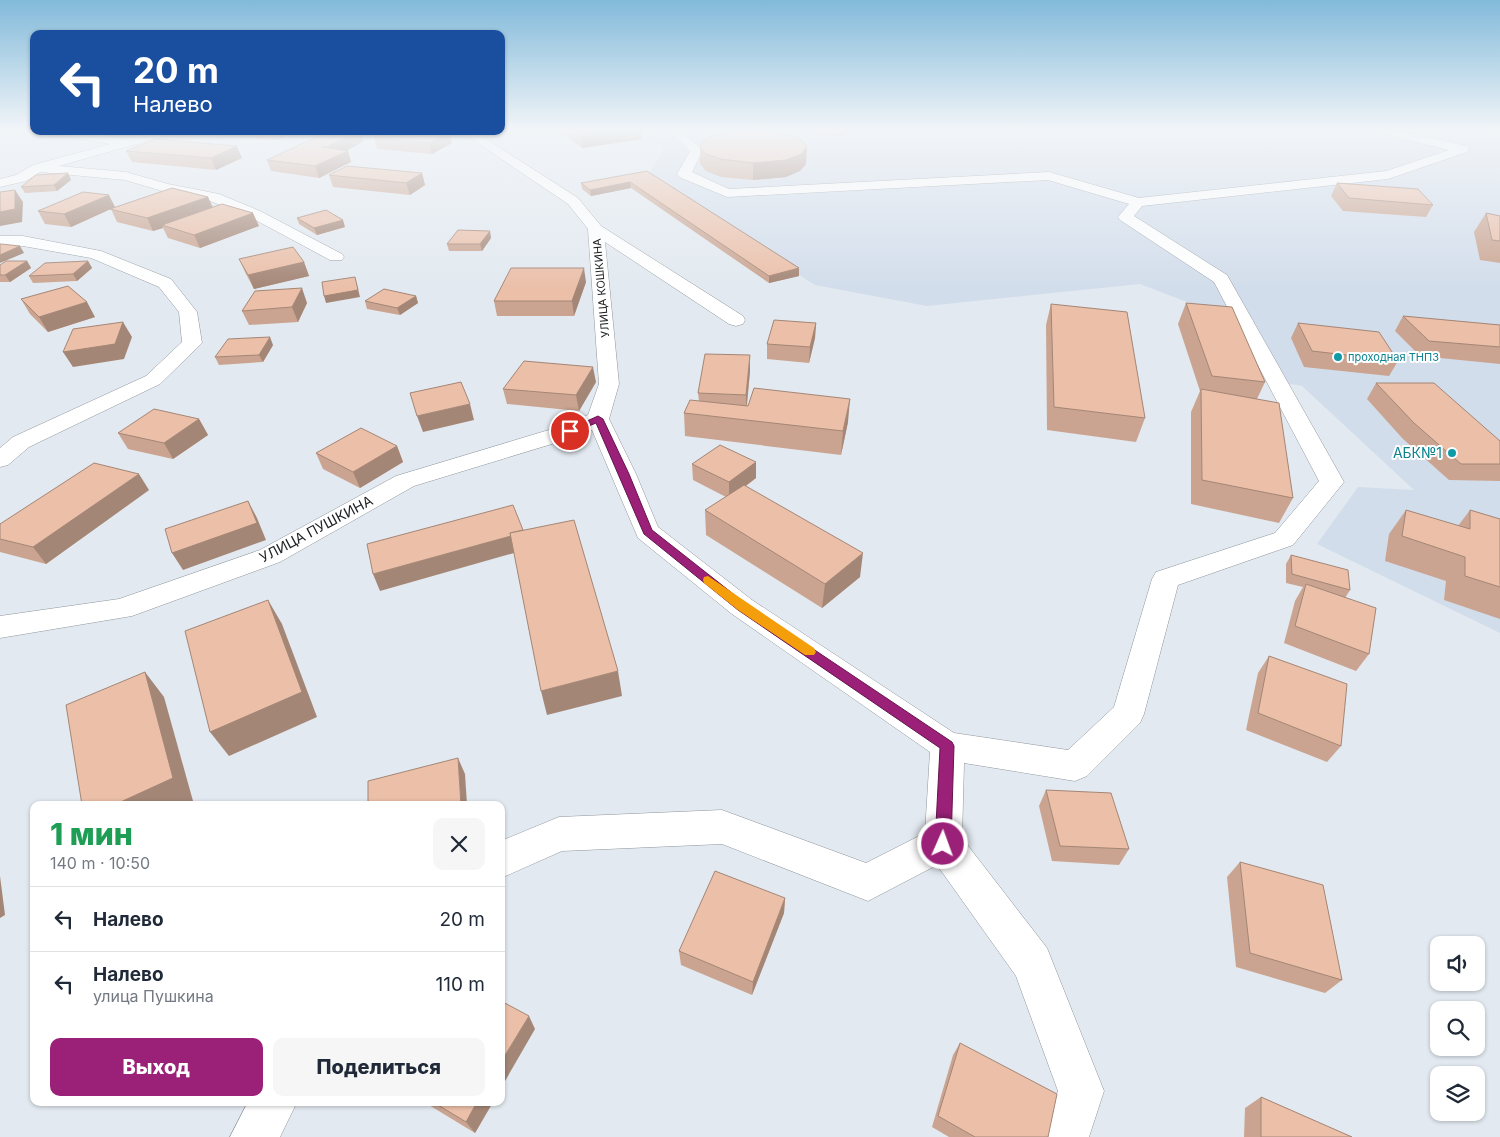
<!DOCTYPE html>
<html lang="ru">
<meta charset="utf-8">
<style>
:root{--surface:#fff;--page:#f6f6f7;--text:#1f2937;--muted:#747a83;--line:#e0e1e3;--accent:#9b2078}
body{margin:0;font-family:Inter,sans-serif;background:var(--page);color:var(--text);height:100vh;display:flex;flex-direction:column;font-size:19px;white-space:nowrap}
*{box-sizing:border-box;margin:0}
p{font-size:16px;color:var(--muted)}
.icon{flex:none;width:28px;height:28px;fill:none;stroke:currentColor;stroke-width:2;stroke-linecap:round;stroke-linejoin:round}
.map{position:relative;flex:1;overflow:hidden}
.sheet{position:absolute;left:30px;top:801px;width:475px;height:305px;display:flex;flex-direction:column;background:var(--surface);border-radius:10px;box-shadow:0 1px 4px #0004}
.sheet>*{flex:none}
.banner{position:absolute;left:30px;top:30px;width:475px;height:105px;border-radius:10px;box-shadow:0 1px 4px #0004;background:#1a4fa0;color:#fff;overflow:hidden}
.fabs{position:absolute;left:1430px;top:936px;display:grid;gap:10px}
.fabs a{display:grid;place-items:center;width:55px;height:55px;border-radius:10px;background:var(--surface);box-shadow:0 1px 4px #0004;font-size:25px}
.pin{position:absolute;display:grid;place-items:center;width:42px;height:42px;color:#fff;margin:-21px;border:2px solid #fff;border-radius:50%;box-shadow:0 1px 5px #0007}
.me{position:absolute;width:55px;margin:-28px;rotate:2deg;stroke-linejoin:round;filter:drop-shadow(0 0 4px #0008)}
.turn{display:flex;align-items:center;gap:18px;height:105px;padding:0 20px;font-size:22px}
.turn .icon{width:65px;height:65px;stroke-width:2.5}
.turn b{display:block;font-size:35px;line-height:42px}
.round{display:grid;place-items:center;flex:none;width:52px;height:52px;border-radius:10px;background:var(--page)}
.summary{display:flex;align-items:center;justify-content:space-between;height:85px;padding:0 20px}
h1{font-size:30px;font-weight:800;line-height:38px;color:#1e9e55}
.primary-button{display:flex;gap:10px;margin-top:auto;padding:10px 20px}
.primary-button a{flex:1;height:58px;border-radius:10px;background:var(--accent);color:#fff;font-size:20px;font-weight:800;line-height:58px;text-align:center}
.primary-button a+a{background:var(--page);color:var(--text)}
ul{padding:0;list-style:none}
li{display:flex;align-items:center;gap:15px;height:65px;padding:0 20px;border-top:1px solid var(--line)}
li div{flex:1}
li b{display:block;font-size:19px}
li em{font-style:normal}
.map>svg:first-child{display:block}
.built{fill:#d2ddeb}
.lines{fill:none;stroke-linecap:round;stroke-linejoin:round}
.minor-casing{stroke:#90969d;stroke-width:1}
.minor{fill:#fff;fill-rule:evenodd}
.wall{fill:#caa490}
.shaded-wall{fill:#a48676}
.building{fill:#ebbfa8;stroke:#a48676}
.route{fill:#9b2078;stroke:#65154e}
.slow{fill:#f59e0b}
.culture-dot{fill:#0f9aa8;stroke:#fff;stroke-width:2}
.labels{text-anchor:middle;stroke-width:4;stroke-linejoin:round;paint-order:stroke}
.far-street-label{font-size:11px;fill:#202225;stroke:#fff}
.far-culture-label{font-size:11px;fill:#0d838f;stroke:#fff;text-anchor:start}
.culture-label{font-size:14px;fill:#0d838f;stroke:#fff;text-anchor:end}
.street-label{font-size:14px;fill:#202225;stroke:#fff}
</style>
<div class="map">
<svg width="1500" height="1137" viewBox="0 0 1500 1137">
<rect width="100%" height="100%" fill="#e2e9f0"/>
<!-- built -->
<polygon class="built" points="635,130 1500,130 1500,633 1317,544 1358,487 1414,490 1302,386 1256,378 1234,320 1140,284 927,306 815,285 647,177 664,148"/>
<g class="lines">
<!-- minor casing -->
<g class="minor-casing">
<g id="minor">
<polygon points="667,130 680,130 703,150 692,172 729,189 1049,172 1139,198 1386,171 1449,150 1378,133 1376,130 1396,130 1467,146 1469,149 1467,152 1388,179 1142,206 1134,216 1227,275 1344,482 1293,545 1178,585 1144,714 1140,723 1087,776 1075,781 964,763 962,838 1047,948 1104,1091 1089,1137 1041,1137 1058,1091 1016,976 937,865 868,901 722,844 562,851 501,878 501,841 559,817 722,810 866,863 925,833 930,752 732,614 638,538 592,430 578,436 414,486 280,562 132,616 0,638 0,616 119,599 260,550 396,476 562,426 588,415 599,384 588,229 568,204 460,131 474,131 578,198 601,226 743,316 745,320 743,324 736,326 729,324 605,242 619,384 609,419 636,474 658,527 752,600 954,733 1068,750 1114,707 1152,579 1156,572 1275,533 1319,481 1214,282 1120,220 1118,217 1129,204 1048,180 727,197 679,177 677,174 690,151"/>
<polygon points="55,131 82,131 125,139 154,131 174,131 172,134 59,166 126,172 168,184 219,194 260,211 342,254 344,257 342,260 330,260 250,217 210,201 166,192 125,180 40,172 26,181 0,187 0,179 16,175 33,165 110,144 61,135"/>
<polygon points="0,236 23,236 101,251 171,279 197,312 202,343 160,384 29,447 8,465 0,467 0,448 13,437 146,376 182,342 179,312 159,287 91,258 23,246 0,246"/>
<polygon points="248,1102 297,1102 280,1137 230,1137"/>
</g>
</g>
<!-- minor -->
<use href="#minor" class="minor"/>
</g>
<!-- wall -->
<g class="wall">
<polygon points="557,130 641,130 642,139 582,148"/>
<polygon points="815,130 849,130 842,137 815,134"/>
<polygon points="199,131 294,131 294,132 277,140 200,134"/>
<polygon points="449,132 452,143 432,154 377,149 374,138"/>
<polygon points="364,141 346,151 348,151 351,162 319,178 271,171 267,160"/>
<polygon points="700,147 806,164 800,171 786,177 753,180 721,177 706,171 700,164"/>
<polygon points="126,151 242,158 216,170 132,162"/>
<polygon points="647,171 799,268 799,276 769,283 631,188 591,196 582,189 581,183"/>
<polygon points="68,173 71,180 57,191 25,193 21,187"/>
<polygon points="422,173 425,185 410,195 333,187 329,175"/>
<polygon points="1337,183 1433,205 1426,217 1343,211 1331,196"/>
<polygon points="208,197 213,207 259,226 200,248 168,238 163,228 153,231 117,222 111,209 71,227 45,224 38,211 115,207"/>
<polygon points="1486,213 1500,216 1500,263 1480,260 1474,232"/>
<polygon points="297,218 345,227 317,235 299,224"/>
<polygon points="491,238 482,251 449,251 447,244"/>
<polygon points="239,259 304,262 309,276 254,289 245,272"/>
<polygon points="27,261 31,268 10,282 0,282 0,265"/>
<polygon points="88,261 92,268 77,281 33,283 29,276"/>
<polygon points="586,282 574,316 497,316 494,301"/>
<polygon points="416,296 418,303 400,315 367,309 365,301"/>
<polygon points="21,299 95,317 48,332 30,314"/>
<polygon points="307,303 298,322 249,325 242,311"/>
<polygon points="1186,303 1265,382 1257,399 1293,498 1279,523 1191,504 1191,412 1200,391 1178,324"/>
<polygon points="1051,304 1145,418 1136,442 1047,430 1046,325"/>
<polygon points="1403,316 1500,325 1500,364 1420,356 1395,331"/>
<polygon points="816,323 815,338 809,363 767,359 767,344"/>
<polygon points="1298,323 1398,361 1389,376 1304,367 1291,338"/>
<polygon points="273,345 263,362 219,365 215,357"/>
<polygon points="750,371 747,406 848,422 841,455 685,436 684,413 699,401 698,393"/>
<polygon points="596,382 579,411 507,404 503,389"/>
<polygon points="1376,383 1500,441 1500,481 1449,480 1403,439 1367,399"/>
<polygon points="199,419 208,435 173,459 128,449 118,433"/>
<polygon points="397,446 403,462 360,488 323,469 316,453"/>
<polygon points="756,462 756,478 746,486 860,577 822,608 706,535 705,510 726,497 693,480 692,464"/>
<polygon points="149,490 46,564 0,552 0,524"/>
<polygon points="1406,510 1458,526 1470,510 1500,519 1500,619 1444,600 1446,581 1385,561 1389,534"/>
<polygon points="1291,555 1350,590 1345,598 1369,654 1356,671 1284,643 1295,601 1303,587 1286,583 1286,564"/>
<polygon points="1269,656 1341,746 1327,762 1246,730 1258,673"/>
<polygon points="1046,790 1129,849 1119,865 1052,861 1039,806"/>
<polygon points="1240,862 1342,980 1325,993 1236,967 1227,877"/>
<polygon points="785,898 784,913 752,995 681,965 679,951"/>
<polygon points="960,1043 1048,1137 949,1137 932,1127 953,1055"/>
<polygon points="1261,1097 1352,1137 1244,1137 1245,1108"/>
<polygon points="424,1102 493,1102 475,1133"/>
</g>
<!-- shaded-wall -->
<g class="shaded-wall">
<polygon points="597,130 641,130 642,139 582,148 580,132"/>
<polygon points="842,130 849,130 842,137"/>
<polygon points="274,131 294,131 294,132 277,140"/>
<polygon points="358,131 361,131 364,141 333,158 348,151 351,162 319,178 315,166 327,147"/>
<polygon points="449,132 452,143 432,154 429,143"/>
<polygon points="237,146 242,158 216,170 211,158"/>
<polygon points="807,147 806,164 800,171 786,177 753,180 753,163"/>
<polygon points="68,173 71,180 57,191 54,185"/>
<polygon points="422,173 425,185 410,195 406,183"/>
<polygon points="630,182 631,188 591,196 590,190"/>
<polygon points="15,190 23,202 22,222 0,226 0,212"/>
<polygon points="109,195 115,207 71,227 64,214"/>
<polygon points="208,197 213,209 162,225 163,228 153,231 147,218"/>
<polygon points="253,213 259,226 200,248 194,235"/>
<polygon points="343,220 345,227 317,235 314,228"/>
<polygon points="490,231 491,238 482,251 480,244"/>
<polygon points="20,246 24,253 0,263 0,255"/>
<polygon points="27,261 31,268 10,282 5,275"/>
<polygon points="88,261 92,268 77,281 73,274"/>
<polygon points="304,262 309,276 254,289 248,275"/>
<polygon points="584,268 586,282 574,316 572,301"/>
<polygon points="799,268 799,276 769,283 769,276"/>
<polygon points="355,277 360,297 326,303 324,296"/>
<polygon points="302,288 307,303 298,322 292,307"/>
<polygon points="416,296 418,303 400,315 397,308"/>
<polygon points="87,302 95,317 48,332 39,317"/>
<polygon points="123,322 132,337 124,359 73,367 63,352"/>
<polygon points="816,323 815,338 809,363 810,347"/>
<polygon points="270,337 273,345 263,362 259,355"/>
<polygon points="750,355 750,371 746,411 746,395"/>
<polygon points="593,367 596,382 579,411 576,395"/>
<polygon points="850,399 848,422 841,455 843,431"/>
<polygon points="470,404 474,420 423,432 417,416"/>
<polygon points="199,419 208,435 173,459 164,443"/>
<polygon points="397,446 403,462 360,488 353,472"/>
<polygon points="756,462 756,478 729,498 729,482"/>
<polygon points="139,474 149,490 46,564 33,547"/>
<polygon points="248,501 257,518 266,540 183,570 172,553"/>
<polygon points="524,532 528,549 380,591 373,574"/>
<polygon points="863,553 860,577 822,608 825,584"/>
<polygon points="268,600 282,624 317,717 229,756 210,732"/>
<polygon points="618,671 622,696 547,715 541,691"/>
<polygon points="145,672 164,697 193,801 186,805 114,805"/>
<polygon points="458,758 465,774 467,805 461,805"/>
<polygon points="0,876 5,915 0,918"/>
<polygon points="785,898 784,913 752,995 753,982"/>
<polygon points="529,1016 535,1029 501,1088 501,1062"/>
<polygon points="477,1102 493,1102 475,1133 466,1122"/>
</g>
<!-- building -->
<g class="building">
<polygon points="576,130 597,130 580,132"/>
<polygon points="753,130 792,135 803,141 807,147 801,154 786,160 753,163 721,159 706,154 700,147 703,141 715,135"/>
<polygon points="329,131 358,131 327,147 322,147 348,151 315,166 267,160"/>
<polygon points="388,131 439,131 449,132 429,143 374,138"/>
<polygon points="155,139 237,146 211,158 126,151"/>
<polygon points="347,166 422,173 406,183 329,175"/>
<polygon points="647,171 799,268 769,276 630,182 590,190 581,183"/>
<polygon points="68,173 54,185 21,187 36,175"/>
<polygon points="1337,183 1418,189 1433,205 1349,198"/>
<polygon points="172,188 208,197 147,218 110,209"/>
<polygon points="15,190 15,209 0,212 0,192"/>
<polygon points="83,192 109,195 64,214 38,211"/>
<polygon points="222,204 253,213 194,235 162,225"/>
<polygon points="326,210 343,220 314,228 297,218"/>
<polygon points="1486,213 1500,216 1500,241 1492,240"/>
<polygon points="458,230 490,231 480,244 447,244"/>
<polygon points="0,244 1,244 20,246 0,255"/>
<polygon points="293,247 304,262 248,275 239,259"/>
<polygon points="6,261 27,261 5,275 0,275 0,265"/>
<polygon points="88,261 73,274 29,276 45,263"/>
<polygon points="511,268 584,268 572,301 494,301"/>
<polygon points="355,277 358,290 324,296 322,282"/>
<polygon points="68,286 87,302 39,317 21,299"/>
<polygon points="302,288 292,307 242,311 255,291"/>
<polygon points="384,289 416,296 397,308 365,301"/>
<polygon points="1186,303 1232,307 1265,382 1212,376"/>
<polygon points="1051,304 1127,312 1145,418 1054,407"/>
<polygon points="1403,316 1500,325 1500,347 1429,341"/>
<polygon points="774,320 816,323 810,347 767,344"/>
<polygon points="123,322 115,344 63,352 73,329"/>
<polygon points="1298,323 1379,332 1398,361 1312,351"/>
<polygon points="270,337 259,355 215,357 228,339"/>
<polygon points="705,354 750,355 746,395 698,393"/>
<polygon points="524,361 593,367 576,395 503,389"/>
<polygon points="461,382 470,404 417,416 410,393"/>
<polygon points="1376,383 1434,383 1500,441 1500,464 1461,464 1414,423"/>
<polygon points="754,388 850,399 843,431 684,413 690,400 748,406"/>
<polygon points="1201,389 1279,403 1293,498 1202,480"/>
<polygon points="154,409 199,419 164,443 118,433"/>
<polygon points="361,428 397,446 353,472 316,453"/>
<polygon points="720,445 756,462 729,482 692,464"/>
<polygon points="94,463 139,474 33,547 0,539 0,524"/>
<polygon points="744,485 863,553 825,584 705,510"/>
<polygon points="248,501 257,523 172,553 165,529"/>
<polygon points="513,505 523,530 510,533 511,536 373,574 367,544"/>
<polygon points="1406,510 1470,529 1470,510 1500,519 1500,587 1465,576 1465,557 1402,536"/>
<polygon points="574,520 618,671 541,691 510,533"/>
<polygon points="1291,555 1348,570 1350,590 1292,574"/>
<polygon points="1306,584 1376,608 1369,654 1295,626"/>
<polygon points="268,600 302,692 210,732 185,631"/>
<polygon points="1269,656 1347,684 1341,746 1258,713"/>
<polygon points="145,672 173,778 114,805 82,805 66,705"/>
<polygon points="458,758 461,805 368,805 368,781"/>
<polygon points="1046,790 1111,793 1129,849 1060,846"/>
<polygon points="1240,862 1323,885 1342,980 1250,953"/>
<polygon points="715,871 785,898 753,982 679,951"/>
<polygon points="501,1001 529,1016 501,1062"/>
<polygon points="960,1043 1057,1094 1048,1137 975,1137 938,1116"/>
<polygon points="1261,1097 1352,1137 1261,1137"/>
<polygon points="433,1102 477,1102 466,1122"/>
</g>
<!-- sky -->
<linearGradient id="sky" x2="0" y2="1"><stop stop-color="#82bada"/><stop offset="0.45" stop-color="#f2f5f8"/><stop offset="1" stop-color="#f2f5f8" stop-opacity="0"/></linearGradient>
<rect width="1500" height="289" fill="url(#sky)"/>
<!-- route -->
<polygon class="route" points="598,416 603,419 629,474 652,530 746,604 952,742 954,746 951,844 948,849 943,851 938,849 935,844 940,748 738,610 644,534 596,423 570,434 565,431"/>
<!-- slow -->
<polygon class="slow" points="708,576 814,648 816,652 814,655 805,655 738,610 704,583 703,580 704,577"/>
<!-- markers -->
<g class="culture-dot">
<circle cx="1338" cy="357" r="5"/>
<circle cx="1452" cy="453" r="5"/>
</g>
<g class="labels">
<!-- far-street labels -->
<g class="far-street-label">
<text transform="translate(601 288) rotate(-95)" y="4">УЛИЦА КОШКИНА</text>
</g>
<!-- far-culture labels -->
<g class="far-culture-label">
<text x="1348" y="361">проходная ТНПЗ</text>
</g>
<!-- culture labels -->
<g class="culture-label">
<text x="1442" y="458">АБК№1</text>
</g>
<!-- street labels -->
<g class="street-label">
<text transform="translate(316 529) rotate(-28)" y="5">УЛИЦА ПУШКИНА</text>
</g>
</g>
</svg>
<div class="fabs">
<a><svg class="icon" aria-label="sound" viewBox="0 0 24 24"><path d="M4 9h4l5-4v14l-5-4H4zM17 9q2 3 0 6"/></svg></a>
<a><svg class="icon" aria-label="search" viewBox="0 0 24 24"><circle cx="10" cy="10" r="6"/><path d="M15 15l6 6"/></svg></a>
<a><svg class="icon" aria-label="layers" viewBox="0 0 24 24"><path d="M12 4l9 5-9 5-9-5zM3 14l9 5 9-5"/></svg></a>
</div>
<div class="pin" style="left:570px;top:431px;background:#d93025"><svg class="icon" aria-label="arrive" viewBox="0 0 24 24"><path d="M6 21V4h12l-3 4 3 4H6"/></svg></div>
<svg class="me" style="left:943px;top:844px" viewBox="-20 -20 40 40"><circle r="17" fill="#9b2078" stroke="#fff" stroke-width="3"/><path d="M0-11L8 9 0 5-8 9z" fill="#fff"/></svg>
<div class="banner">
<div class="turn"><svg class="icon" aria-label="left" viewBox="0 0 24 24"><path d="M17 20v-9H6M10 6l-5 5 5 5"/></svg><div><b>20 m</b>Налево</div></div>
</div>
<section class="sheet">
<div class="summary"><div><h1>1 мин</h1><p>140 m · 10:50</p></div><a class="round"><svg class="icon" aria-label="close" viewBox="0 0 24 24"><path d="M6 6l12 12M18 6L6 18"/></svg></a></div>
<ul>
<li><svg class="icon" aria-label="left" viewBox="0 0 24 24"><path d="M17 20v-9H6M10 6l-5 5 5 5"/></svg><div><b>Налево</b></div><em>20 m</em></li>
<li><svg class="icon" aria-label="left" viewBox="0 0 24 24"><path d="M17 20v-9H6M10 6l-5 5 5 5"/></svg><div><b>Налево</b><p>улица Пушкина</p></div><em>110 m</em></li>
</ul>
<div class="primary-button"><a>Выход</a><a>Поделиться</a></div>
</section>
</div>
